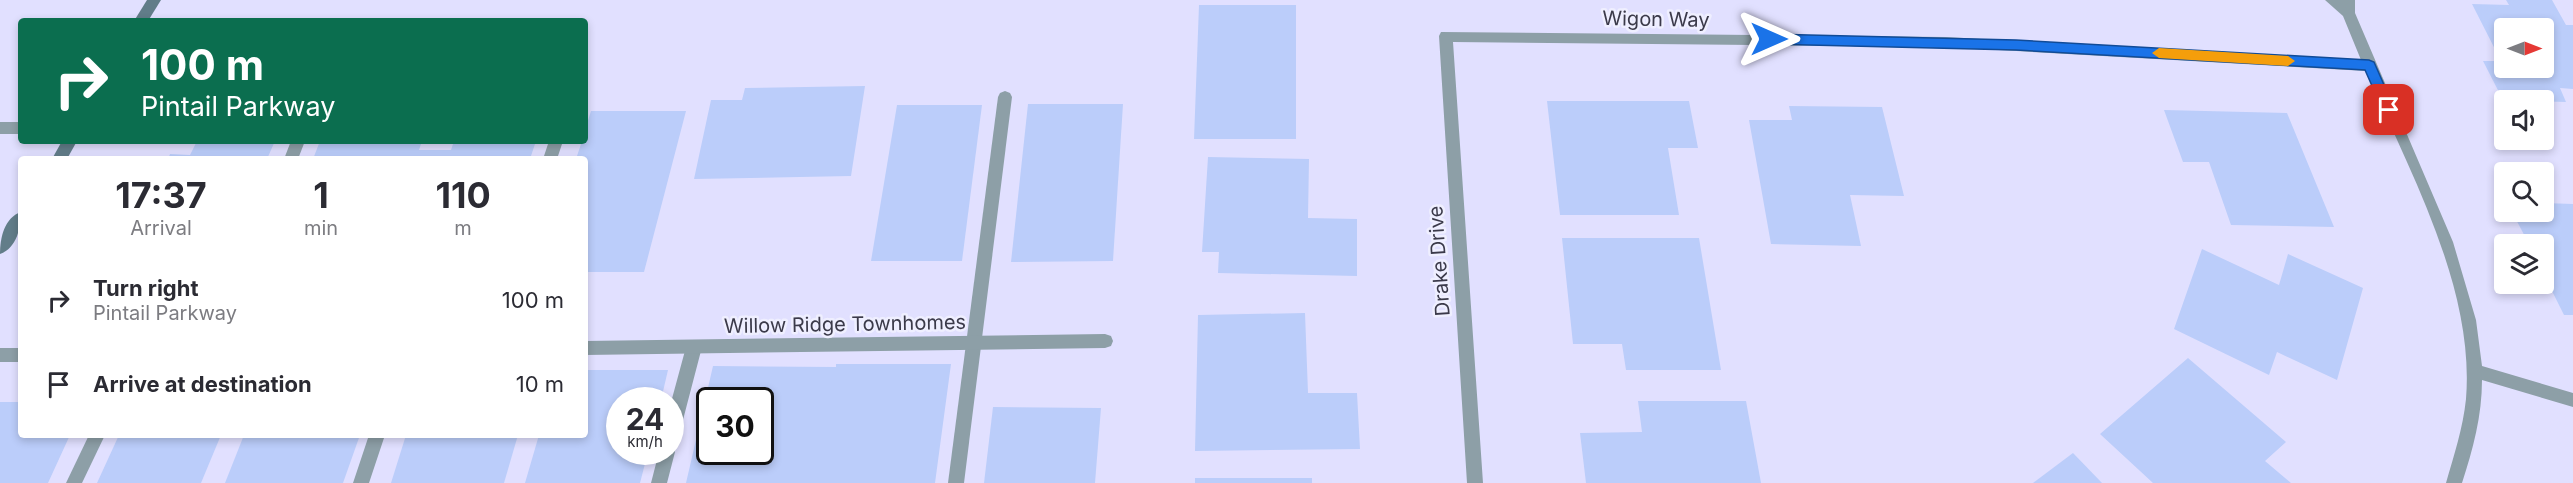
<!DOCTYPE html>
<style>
:root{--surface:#fff;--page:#f7f7f7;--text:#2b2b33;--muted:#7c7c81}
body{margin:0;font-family:Inter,sans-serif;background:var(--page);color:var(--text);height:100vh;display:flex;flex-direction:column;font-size:22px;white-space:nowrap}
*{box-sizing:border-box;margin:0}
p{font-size:20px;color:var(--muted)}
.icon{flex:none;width:33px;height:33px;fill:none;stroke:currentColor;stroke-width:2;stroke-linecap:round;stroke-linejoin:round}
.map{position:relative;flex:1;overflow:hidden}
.panel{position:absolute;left:18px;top:156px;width:570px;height:282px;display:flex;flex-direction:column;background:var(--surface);border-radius:6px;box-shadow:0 3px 9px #0003}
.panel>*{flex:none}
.banner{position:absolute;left:18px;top:18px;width:570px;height:126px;border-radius:6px;box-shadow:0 3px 9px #0003;background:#0b6e4f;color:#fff;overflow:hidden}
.needle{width:39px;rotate:90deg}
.controls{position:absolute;left:2494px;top:18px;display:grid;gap:12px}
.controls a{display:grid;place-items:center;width:60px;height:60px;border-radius:6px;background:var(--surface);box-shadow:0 3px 9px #0003;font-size:30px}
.speed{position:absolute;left:606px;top:387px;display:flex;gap:12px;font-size:30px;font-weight:700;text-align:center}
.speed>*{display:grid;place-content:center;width:78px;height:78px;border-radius:50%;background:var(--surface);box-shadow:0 3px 9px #0003;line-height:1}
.speed small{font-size:15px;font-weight:400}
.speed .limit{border:3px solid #111;border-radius:9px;background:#fff;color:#111}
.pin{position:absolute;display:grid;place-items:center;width:51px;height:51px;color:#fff;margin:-26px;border-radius:12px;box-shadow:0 3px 9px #0006}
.me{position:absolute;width:66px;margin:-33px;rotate:90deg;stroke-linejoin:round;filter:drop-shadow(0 0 4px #0008)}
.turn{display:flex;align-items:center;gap:21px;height:126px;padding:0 24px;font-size:27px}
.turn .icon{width:78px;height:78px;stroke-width:2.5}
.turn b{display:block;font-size:42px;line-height:51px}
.eta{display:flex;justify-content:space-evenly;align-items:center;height:102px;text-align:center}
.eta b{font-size:36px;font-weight:700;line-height:42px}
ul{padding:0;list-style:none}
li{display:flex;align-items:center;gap:18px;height:84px;padding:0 24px}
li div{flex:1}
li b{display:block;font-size:22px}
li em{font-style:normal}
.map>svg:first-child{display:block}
.building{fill:#bbcdfa;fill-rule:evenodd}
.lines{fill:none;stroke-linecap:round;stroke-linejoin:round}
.lane{fill:#8d9fa7;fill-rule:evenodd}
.street{fill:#8d9fa7;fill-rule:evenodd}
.secondary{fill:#627d89;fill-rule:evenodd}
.route{fill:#1a73e8;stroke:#114b97;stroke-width:1.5}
.slow{fill:#f59e0b}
.labels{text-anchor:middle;stroke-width:5;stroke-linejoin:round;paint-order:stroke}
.street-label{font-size:20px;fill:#3b3a4a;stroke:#efefff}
</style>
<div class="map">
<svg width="2573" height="483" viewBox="0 0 2573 483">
<rect width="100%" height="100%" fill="#e1e0ff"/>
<!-- building -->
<g class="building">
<path d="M2506 0H2552L2566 25H2573V89L2560 88 2566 102 2503 100 2483 61H2501L2472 4 2509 5ZM2505 28H2544V68H2505Z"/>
<polygon points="1199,5 1296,5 1296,139 1194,139"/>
<polygon points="865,86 851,176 694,179 711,100 742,100 745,88"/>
<polygon points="1547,101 1689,101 1698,148 1668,148 1679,215 1560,215"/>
<polygon points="1028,104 1123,104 1113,261 1011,262"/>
<polygon points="897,105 982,105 962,261 871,261"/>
<polygon points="1789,106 1882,107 1904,196 1850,195 1861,246 1771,244 1749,120 1792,120"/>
<polygon points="2164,110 2287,113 2334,227 2231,225 2209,162 2183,162"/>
<polygon points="591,111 686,111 644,272 585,272 585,159 576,159 582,141 585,141 585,130"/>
<polygon points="197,141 275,141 267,159 168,159 170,154 190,155"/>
<polygon points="320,141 422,141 419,150 451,150 454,141 536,141 530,159 313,159"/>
<polygon points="1208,157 1309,159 1308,218 1357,219 1357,276 1218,273 1219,252 1202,252"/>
<polygon points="2544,203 2573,204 2573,315 2564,315 2544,275 2544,244 2529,244 2512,212 2544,212"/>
<polygon points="1562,238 1699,238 1721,370 1626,370 1622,344 1573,344"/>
<polygon points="2202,249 2279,285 2288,254 2363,288 2337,380 2277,352 2269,375 2174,329"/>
<polygon points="1305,313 1308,393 1357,393 1360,449 1195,451 1198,315"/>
<polygon points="2188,358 2286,442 2265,461 2291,483 2153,483 2100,434"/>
<path d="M836 364H951L935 483H686L713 366 836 367ZM710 400H760V452H710Z"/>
<polygon points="585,370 668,370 661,400 620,400 620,452 648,452 640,483 525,483 539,435 585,435"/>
<polygon points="1638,401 1746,401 1761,483 1586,483 1580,433 1642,432"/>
<polygon points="0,402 21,402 21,435 70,435 48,483 0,483"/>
<polygon points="993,407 1101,408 1095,483 984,483"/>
<polygon points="119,435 221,435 201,483 97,483"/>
<polygon points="244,435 360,435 343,483 225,483"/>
<polygon points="406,435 518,435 504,483 391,483"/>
<polygon points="2073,453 2102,483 2033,483"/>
<rect x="1195" y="478" width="117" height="5"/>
</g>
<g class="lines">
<!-- lane -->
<g class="lane">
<polygon points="1005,91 1010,93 1012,97 964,483 948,483 998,97 1000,93"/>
<rect x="0" y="122" width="21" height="12"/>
<polygon points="291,141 305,141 298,159 284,159"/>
<polygon points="549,141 563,141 557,159 543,159"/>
<polygon points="694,340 700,342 702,347 678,439 676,444 671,446 675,452 667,483 651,483 659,452 670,452 670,406 686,347 688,342"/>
<polygon points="89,435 105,435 82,483 66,483"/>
<polygon points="369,435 385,435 369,483 353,483"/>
</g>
<!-- street -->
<g class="street">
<path d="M2325 0H2355V13L2453 242 2476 320 2482 366 2573 393V407L2482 380C2482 416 2473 449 2462 483H2446C2454 455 2463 428 2466 399 2475 287 2409 171 2366 71L1946 47 1453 42 1483 483H1467L1439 36 1441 32 1946 37 2361 60 2343 16Z"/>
<polygon points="1105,334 1111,336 1113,341 1111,346 1105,348 585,355 585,341"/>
<rect x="0" y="348" width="21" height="14"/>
</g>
<!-- secondary -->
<g class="secondary">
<polygon points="147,0 161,0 148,21 134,21"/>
<polygon points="62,141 77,141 67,159 52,159"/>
<path d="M21 212C21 227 17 248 0 254 0 238 4 218 21 212Z"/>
</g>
</g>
<!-- route -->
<polygon class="route" points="1769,34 2016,40 2369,60 2374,62 2395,110 2393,113 2384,113 2365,70 2016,50 1769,44 1762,39"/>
<!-- slow -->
<polygon class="slow" points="2159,48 2288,56 2295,61 2288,66 2159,58 2152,53"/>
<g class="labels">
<!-- street labels -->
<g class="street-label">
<text transform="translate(1656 19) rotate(1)" y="7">Wigon Way</text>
<text transform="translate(1439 261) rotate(-94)" y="7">Drake Drive</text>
<text transform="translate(845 324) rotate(-1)" y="7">Willow Ridge Townhomes</text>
</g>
</g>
</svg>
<div class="controls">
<a><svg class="needle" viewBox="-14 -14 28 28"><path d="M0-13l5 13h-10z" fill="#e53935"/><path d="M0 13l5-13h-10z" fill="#7c7c81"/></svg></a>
<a><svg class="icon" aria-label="sound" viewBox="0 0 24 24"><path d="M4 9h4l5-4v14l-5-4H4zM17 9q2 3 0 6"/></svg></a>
<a><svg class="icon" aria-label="search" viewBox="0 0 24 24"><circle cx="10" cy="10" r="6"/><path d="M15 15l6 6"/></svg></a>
<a><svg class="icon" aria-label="layers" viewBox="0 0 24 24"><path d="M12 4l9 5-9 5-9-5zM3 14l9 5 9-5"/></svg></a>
</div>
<div class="speed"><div>24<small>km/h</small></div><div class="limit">30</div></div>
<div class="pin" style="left:2389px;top:110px;background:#d93025"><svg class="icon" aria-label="arrive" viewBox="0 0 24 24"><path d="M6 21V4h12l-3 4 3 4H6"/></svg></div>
<svg class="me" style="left:1769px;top:39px" viewBox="-20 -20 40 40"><path d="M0-17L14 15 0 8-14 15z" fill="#1a73e8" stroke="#fff" stroke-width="4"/></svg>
<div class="banner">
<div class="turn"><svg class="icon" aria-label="right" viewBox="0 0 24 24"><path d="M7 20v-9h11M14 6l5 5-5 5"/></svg><div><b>100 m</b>Pintail Parkway</div></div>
</div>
<section class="panel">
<div class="eta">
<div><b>17:37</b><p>Arrival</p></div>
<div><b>1</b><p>min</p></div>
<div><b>110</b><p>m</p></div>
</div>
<ul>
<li><svg class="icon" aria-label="right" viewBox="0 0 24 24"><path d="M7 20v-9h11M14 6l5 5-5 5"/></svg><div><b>Turn right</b><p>Pintail Parkway</p></div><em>100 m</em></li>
<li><svg class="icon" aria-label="arrive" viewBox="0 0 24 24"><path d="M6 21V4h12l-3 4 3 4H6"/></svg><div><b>Arrive at destination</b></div><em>10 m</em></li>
</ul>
</section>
</div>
